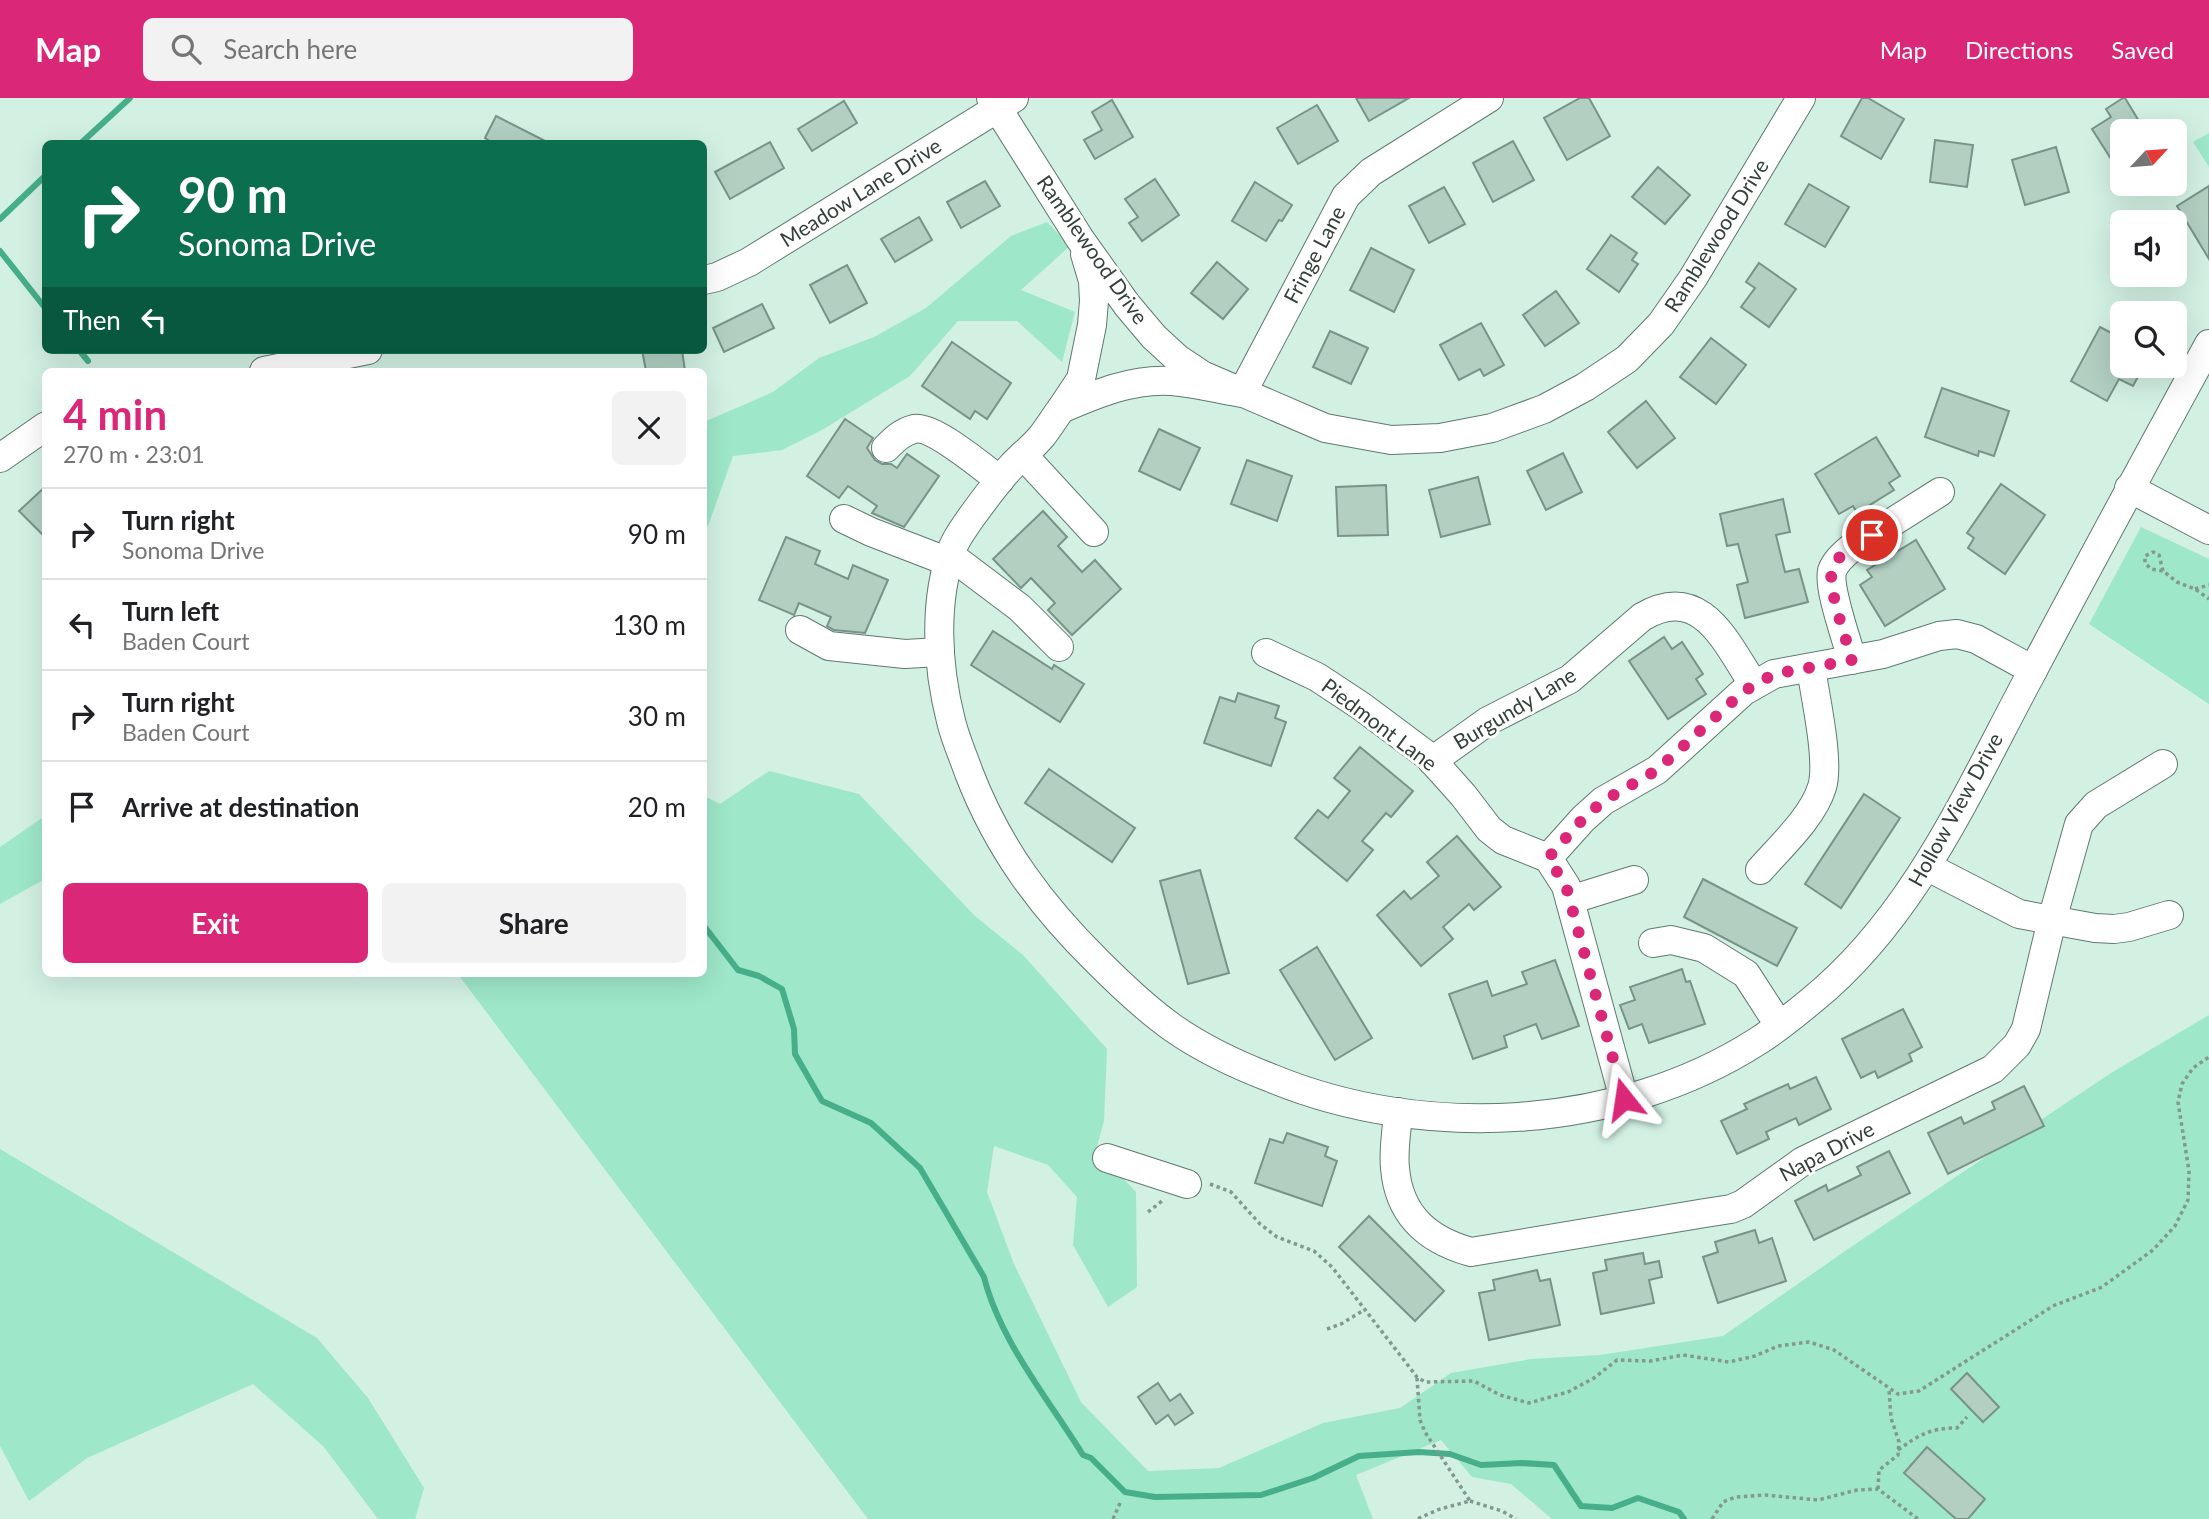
<!DOCTYPE html>
<meta charset="utf-8">
<style>
:root{--surface:#fff;--page:#f2f2f2;--text:#202124;--muted:#757577;--line:#e0e0e0;--accent:#db2777}
body{margin:0;font-family:Lato,sans-serif;background:var(--page);color:var(--text);height:100vh;display:flex;flex-direction:column;font-size:26px;white-space:nowrap}
*{box-sizing:border-box;margin:0}
p{font-size:23px;color:var(--muted)}
.icon{flex:none;width:38px;height:38px;fill:none;stroke:currentColor;stroke-width:2;stroke-linecap:round;stroke-linejoin:round}
.map{position:relative;flex:1;overflow:hidden}
.drawer{position:absolute;left:42px;top:270px;width:665px;height:609px;display:flex;flex-direction:column;background:var(--surface);border-radius:10px;box-shadow:0 7px 28px #0002}
.drawer>*{flex:none}
.hud{position:absolute;left:42px;top:42px;width:665px;height:214px;border-radius:10px;box-shadow:0 7px 28px #0002;background:#0b6e4f;color:#fff;overflow:hidden}
.needle{width:46px;rotate:64deg}
.controls{position:absolute;left:2110px;top:21px;display:grid;gap:14px}
.controls a{display:grid;place-items:center;width:77px;height:77px;border-radius:10px;background:var(--surface);box-shadow:0 7px 28px #0002;font-size:35px}
.pin{position:absolute;display:grid;place-items:center;width:60px;height:60px;color:#fff;margin:-30px;border:4px solid #fff;border-radius:50%;box-shadow:0 2px 7px #0007}
.me{position:absolute;width:77px;margin:-38px;rotate:345deg;stroke-linejoin:round;filter:drop-shadow(0 0 5px #0008)}
.turn{display:flex;align-items:center;gap:24px;height:147px;padding:0 21px;font-size:32px}
.turn .icon{width:91px;height:91px;stroke-width:2.5}
.turn b{display:block;font-size:49px;line-height:60px}
.then{display:flex;align-items:center;height:66px;padding:0 21px;background:#0003;gap:14px;font-size:26px}
.round{display:grid;place-items:center;flex:none;width:74px;height:74px;border-radius:10px;background:var(--page)}
.overview{display:flex;align-items:center;justify-content:space-between;height:119px;padding:0 21px}
h1{font-size:42px;font-weight:700;line-height:52px;color:var(--accent)}
.cta{display:flex;gap:14px;margin-top:auto;padding:14px 21px}
.cta a{flex:1;height:80px;border-radius:10px;background:var(--accent);color:#fff;font-size:28px;font-weight:700;line-height:80px;text-align:center}
.cta a+a{background:var(--page);color:var(--text)}
ul{padding:0;list-style:none}
li{display:flex;align-items:center;gap:21px;height:91px;padding:0 21px;border-top:2px solid var(--line)}
li div{flex:1}
li b{display:block;font-size:26px}
li em{font-style:normal}
header{display:flex;align-items:center;gap:42px;box-sizing:border-box;height:98px;padding:0 35px;background:var(--accent);color:#fff}
header strong{font-size:33px}
nav{display:flex;gap:38px;margin-inline-start:auto;font-size:24px}
.search{width:490px;height:63px;background:var(--page);display:flex;align-items:center;gap:18px;box-sizing:border-box;padding:0 24px;border-radius:10px;color:var(--muted);font-size:26px}
.map>svg:first-child{display:block}
.green{fill:#9ee7c9}
.lines{fill:none;stroke-linecap:round;stroke-linejoin:round}
.stream{stroke:#46af8a;stroke-width:6}
.building{fill:#b2cfc2;stroke:#789387;stroke-width:2}
.minor-casing{stroke:#5f7a6e;stroke-width:30}
.path{stroke:#83988e;stroke-width:3.5;stroke-dasharray:3.5 3.5;stroke-linecap:butt}
.minor{stroke:#fff;stroke-width:28}
.route{stroke:#db2777;stroke-width:12;stroke-dasharray:0 21.6}
.labels{text-anchor:middle;stroke-width:6;stroke-linejoin:round;paint-order:stroke}
.street-label{font-size:21px;fill:#34403a;stroke:#fff}
</style>
<header>
<strong>Map</strong>
<div class="search"><svg class="icon" aria-label="search" viewBox="0 0 24 24"><circle cx="10" cy="10" r="6"/><path d="M15 15l6 6"/></svg>Search here</div>
<nav><a>Map</a><a>Directions</a><a>Saved</a></nav>
</header>
<div class="map">
<svg width="2209" height="1421" viewBox="0 0 2209 1421">
<rect width="100%" height="100%" fill="#d2f1e3"/>
<!-- green -->
<g class="green">
<polygon points="2209,35 2209,69 2193,44"/>
<polygon points="1047,124 1070,148 1021,192 1075,214 1062,264 1017,223 958,223 910,278 822,332 782,352 733,358 708,428 704,428 704,324 773,294 819,260 874,239 926,210 1011,138"/>
<polygon points="2141,429 2209,461 2209,606 2089,526"/>
<polygon points="769,673 859,696 975,818 1023,857 1107,951 1104,1023 1096,1052 1136,1094 1137,1189 1108,1209 1073,1147 1077,1099 1048,1067 994,1048 987,1094 1014,1166 1081,1304 1148,1373 1219,1370 1323,1325 1400,1310 1451,1275 1531,1261 1600,1257 1723,1238 1848,1151 2111,975 2209,917 2209,1421 1552,1421 1511,1386 1472,1379 1441,1342 1356,1377 1373,1421 868,1421 457,875 704,875 704,698 720,706"/>
<polygon points="45,718 45,781 0,806 0,749"/>
<polygon points="0,1051 317,1240 368,1300 424,1390 415,1421 378,1421 324,1349 253,1286 87,1360 29,1403 0,1348"/>
</g>
<g class="lines">
<!-- stream -->
<g class="stream">
<polyline points="80,46 130,0"/>
<polyline points="0,121 46,77"/>
<polyline points="0,153 46,211"/>
<polyline points="79,252 88,263"/>
<path d="M704 828 738 872 759 878 782 891 794 931 795 956 822 1003 871 1025 920 1070 984 1179C1000 1243 1049 1302 1083 1357L1091 1360 1125 1394 1155 1399 1261 1397 1313 1380 1359 1358 1419 1354 1450 1356 1481 1367 1522 1365 1554 1367 1581 1408 1612 1410 1638 1400 1679 1414 1684 1421"/>
</g>
</g>
<!-- building -->
<g class="building">
<polygon points="1356,0 1409,0 1369,23"/>
<polygon points="1580,0 1589,0 1610,38 1567,62 1544,20"/>
<polygon points="1862,0 1868,0 1904,21 1881,61 1841,38"/>
<polygon points="2123,0 2125,0 2145,33 2123,33 2123,54 2111,61 2092,31 2111,19 2106,11"/>
<polygon points="1112,2 1133,39 1095,61 1084,42 1102,32 1092,14"/>
<polygon points="844,3 857,25 812,53 798,31"/>
<polygon points="1317,7 1338,43 1298,66 1277,30"/>
<polygon points="496,18 551,46 494,46 485,40"/>
<polygon points="1935,42 1973,47 1967,89 1930,84"/>
<polygon points="1513,43 1534,82 1493,104 1473,65"/>
<polygon points="770,44 784,70 730,101 715,74"/>
<polygon points="2056,49 2069,94 2025,107 2012,62"/>
<polygon points="1658,69 1690,97 1665,126 1632,99"/>
<polygon points="1155,81 1179,117 1142,143 1129,125 1138,119 1125,101"/>
<polygon points="985,83 1000,108 961,130 947,104"/>
<polygon points="1255,84 1292,107 1282,123 1279,122 1266,143 1232,123"/>
<polygon points="1809,86 1849,109 1825,149 1785,126"/>
<polygon points="2209,88 2209,161 2177,108"/>
<polygon points="1444,89 1465,126 1429,145 1409,108"/>
<polygon points="919,119 932,142 895,164 881,141"/>
<polygon points="1611,137 1637,155 1632,162 1638,166 1619,194 1587,171"/>
<polygon points="1371,150 1414,172 1394,214 1350,192"/>
<polygon points="1217,164 1248,191 1223,221 1191,195"/>
<polygon points="1759,165 1796,191 1769,229 1741,209 1755,190 1746,184"/>
<polygon points="847,167 867,205 830,225 810,187"/>
<polygon points="1556,193 1579,225 1545,248 1523,217"/>
<polygon points="762,206 774,230 724,254 713,230"/>
<polygon points="1481,225 1504,267 1484,278 1480,271 1459,282 1440,247"/>
<polygon points="2100,229 2123,241 2123,268 2144,268 2133,288 2119,281 2107,303 2071,283"/>
<polygon points="1330,233 1368,250 1351,286 1313,269"/>
<polygon points="1711,240 1746,267 1716,306 1680,279"/>
<polygon points="952,244 1011,285 987,321 975,313 970,321 922,288"/>
<polygon points="642,252 682,252 685,273 646,273"/>
<polygon points="1942,290 2009,313 1994,358 1979,353 1978,358 1925,339"/>
<polygon points="1646,303 1675,340 1637,370 1608,334"/>
<polygon points="845,321 873,340 867,350 875,362 882,366 891,366 897,370 907,356 939,378 904,429 872,415 877,408 848,388 839,400 807,378"/>
<polygon points="1159,331 1200,350 1180,392 1139,373"/>
<polygon points="1876,339 1900,378 1889,385 1894,392 1857,415 1853,408 1839,416 1815,376"/>
<polygon points="1563,355 1582,394 1546,412 1527,373"/>
<polygon points="1247,362 1292,378 1277,423 1231,406"/>
<polygon points="1478,379 1490,426 1441,439 1429,392"/>
<polygon points="2001,386 2045,417 2005,476 1968,450 1974,440 1967,435"/>
<polygon points="1386,387 1388,437 1338,438 1336,389"/>
<polygon points="46,388 46,440 19,413"/>
<polygon points="1783,401 1790,434 1776,437 1785,474 1799,471 1808,504 1745,520 1737,487 1748,484 1738,446 1727,448 1720,416"/>
<polygon points="1043,413 1067,439 1058,448 1082,474 1095,462 1121,491 1072,537 1048,512 1055,505 1031,480 1021,490 993,461"/>
<polygon points="786,439 820,453 815,466 848,481 853,467 888,482 865,535 834,532 827,528 831,519 799,505 794,517 759,502"/>
<polygon points="1916,442 1945,491 1885,528 1860,487 1872,479 1867,472"/>
<polygon points="993,533 1052,571 1054,567 1084,586 1060,624 971,567"/>
<polygon points="1664,539 1672,551 1682,544 1703,576 1696,581 1706,596 1668,621 1629,563"/>
<polygon points="1238,595 1279,608 1275,620 1286,624 1271,668 1204,645 1220,599 1235,604"/>
<polygon points="1360,649 1413,693 1391,719 1386,715 1362,743 1373,752 1347,783 1295,740 1318,712 1328,720 1350,693 1334,680"/>
<polygon points="1049,671 1135,730 1112,764 1025,705"/>
<polygon points="1864,696 1900,720 1841,810 1805,786"/>
<polygon points="1457,738 1501,789 1474,812 1469,806 1443,829 1453,841 1421,868 1377,817 1404,793 1411,801 1439,778 1427,764"/>
<polygon points="1200,772 1229,875 1188,886 1160,783"/>
<polygon points="1703,781 1797,830 1777,868 1684,819"/>
<polygon points="1317,849 1372,940 1335,962 1280,872"/>
<polygon points="1555,862 1579,928 1542,941 1536,926 1504,938 1507,949 1473,961 1449,896 1487,883 1492,898 1527,886 1522,874"/>
<polygon points="1682,871 1686,884 1690,883 1705,926 1649,945 1642,926 1629,931 1620,907 1635,902 1630,889"/>
<polygon points="1903,911 1922,949 1909,956 1912,963 1878,980 1875,973 1861,980 1842,941"/>
<polygon points="1816,979 1831,1011 1799,1027 1796,1020 1766,1034 1769,1041 1737,1056 1721,1023 1747,1011 1744,1006 1788,986 1790,991"/>
<polygon points="2024,988 2044,1028 1948,1076 1928,1035 1961,1019 1964,1026 1995,1011 1992,1004"/>
<polygon points="1287,1035 1328,1049 1325,1058 1337,1063 1322,1108 1255,1085 1270,1041 1283,1045"/>
<polygon points="1889,1053 1910,1095 1814,1142 1795,1103 1826,1087 1828,1093 1861,1077 1857,1069"/>
<polygon points="1369,1118 1444,1193 1415,1223 1339,1149"/>
<polygon points="1755,1132 1759,1145 1772,1140 1786,1183 1718,1205 1703,1159 1718,1154 1715,1144"/>
<polygon points="1643,1155 1645,1166 1659,1163 1662,1179 1649,1182 1654,1205 1601,1216 1593,1175 1607,1172 1605,1162"/>
<polygon points="1537,1172 1540,1183 1550,1181 1560,1227 1489,1242 1479,1195 1495,1192 1493,1182"/>
<polygon points="1967,1275 1999,1309 1983,1324 1951,1291"/>
<polygon points="1158,1285 1170,1303 1180,1296 1193,1315 1175,1327 1168,1317 1156,1326 1138,1299"/>
<polygon points="1927,1349 1985,1401 1968,1421 1956,1421 1904,1375"/>
</g>
<g class="lines">
<!-- minor casing -->
<g class="minor-casing">
<g id="minor">
<polyline points="991,0 1080,141 1127,207 1154,239 1178,261 1202,277 1325,330 1391,342 1440,340 1492,330 1544,311 1585,289 1627,261 1661,226 1693,180 1801,0"/>
<path d="M1085 156 1093 183 1094 203 1092 227 1081 281 1061 311C1096 296 1133 280 1172 283 1195 285 1219 291 1242 295L1346 98 1371 74 1489 0"/>
<polyline points="704,182 717,179 749,164 1014,0"/>
<polyline points="264,273 368,252"/>
<path d="M1061 311C1055 319 1049 329 1042 338 1033 349 1021 358 1011 369 996 385 983 403 970 421 964 430 957 439 953 449 933 503 937 568 951 623 955 640 963 658 969 675 998 750 1041 808 1098 864 1121 887 1146 911 1173 930 1203 951 1237 967 1271 980 1423 1043 1618 1033 1758 943 1777 931 1794 917 1811 903 1915 819 1969 691 2031 576 2089 466 2149 356 2209 246"/>
<path d="M886 350C895 341 902 334 914 331 933 327 983 370 1000 382"/>
<polyline points="1023,357 1094,434"/>
<polyline points="0,360 46,328"/>
<polyline points="2129,390 2209,432"/>
<polyline points="844,421 871,434 949,464"/>
<polyline points="951,458 1020,510 1059,549"/>
<polyline points="800,532 829,548 905,556 940,554"/>
<polyline points="1266,555 1317,579 1361,608 1428,658 1463,697 1489,731 1503,742 1548,760 1566,788 1624,1001"/>
<path d="M1852 562C1847 542 1828 491 1832 473 1835 464 1843 457 1850 451L1940 394"/>
<path d="M1432 663 1488 623 1570 581 1642 519C1702 484 1726 545 1754 587"/>
<polyline points="1548,760 1583,721 1603,703 1657,672 1744,593 1774,576 1883,556 1939,538 1957,536 1976,541 2033,572"/>
<polyline points="1928,769 2019,816 2095,830 2114,831 2129,829 2169,817"/>
<path d="M1760 772C1781 748 1813 719 1822 689 1830 664 1815 598 1811 570"/>
<polyline points="1570,802 1634,782"/>
<polyline points="1653,845 1671,842 1704,850 1746,876 1779,927"/>
<path d="M1398 1014C1397 1032 1393 1052 1395 1070 1399 1118 1428 1142 1471 1154L1705 1115 1731 1111 1743 1106 1803 1063 1993 971 2017 947 2026 931 2052 822 2079 726 2096 707 2163 666"/>
<polyline points="1107,1060 1187,1086"/>
</g>
</g>
<!-- path -->
<g class="path">
<polyline points="2163,473 2159,457 2153,454 2145,458 2145,465 2151,471 2163,473 2177,484 2195,491 2209,501"/>
<polyline points="2195,491 2209,487"/>
<polyline points="1210,1086 1231,1094 1260,1126 1277,1139 1314,1153 1332,1169 1417,1279 1425,1284 1474,1283 1500,1297 1529,1305 1568,1294 1594,1280 1617,1262 1651,1263 1683,1257 1729,1264 1755,1258 1778,1248 1809,1244 1834,1252 1898,1296 1919,1293 2053,1208 2102,1189 2153,1152 2175,1128 2188,1102 2189,1073 2178,1004 2182,986 2193,970 2209,959"/>
<polyline points="1148,1114 1162,1103"/>
<polyline points="1327,1231 1341,1226 1364,1212"/>
<polyline points="1417,1280 1420,1322 1425,1334 1470,1403 1440,1411 1417,1421"/>
<path d="M1898 1352C1919 1337 1930 1330 1957 1330L1967 1319"/>
<polyline points="1878,1391 1879,1372 1898,1357 1899,1344 1891,1320 1889,1291"/>
<polyline points="1470,1403 1502,1413 1516,1421"/>
<polyline points="1113,1421 1120,1405"/>
<polyline points="1712,1421 1723,1404 1736,1399 1765,1397 1818,1402 1857,1392 1878,1391 1918,1421"/>
</g>
<!-- minor -->
<use href="#minor" class="minor"/>
</g>
<g class="lines">
<!-- route -->
<path class="route" d="M1624 1001 1566 788 1548 760 1583 721 1603 703 1657 672 1744 593 1774 576 1852 562C1847 543 1827 489 1832 472 1837 455 1858 445 1872 437"/>
</g>
<g class="labels">
<!-- street labels -->
<g class="street-label">
<text transform="translate(861 95) rotate(-32)" y="7">Meadow Lane Drive</text>
<text transform="translate(1717 138) rotate(-58)" y="7">Ramblewood Drive</text>
<text transform="translate(1092 152) rotate(55)" y="7">Ramblewood Drive</text>
<text transform="translate(1315 157) rotate(-62)" y="7">Fringe Lane</text>
<text transform="translate(1515 611) rotate(-31)" y="7">Burgundy Lane</text>
<text transform="translate(1379 627) rotate(37)" y="7">Piedmont Lane</text>
<text transform="translate(1956 712) rotate(-61)" y="7">Hollow View Drive</text>
<text transform="translate(1827 1054) rotate(-28)" y="7">Napa Drive</text>
</g>
</g>
</svg>
<div class="controls">
<a><svg class="needle" viewBox="-14 -14 28 28"><path d="M0-13l5 13h-10z" fill="#e53935"/><path d="M0 13l5-13h-10z" fill="#757577"/></svg></a>
<a><svg class="icon" aria-label="sound" viewBox="0 0 24 24"><path d="M4 9h4l5-4v14l-5-4H4zM17 9q2 3 0 6"/></svg></a>
<a><svg class="icon" aria-label="search" viewBox="0 0 24 24"><circle cx="10" cy="10" r="6"/><path d="M15 15l6 6"/></svg></a>
</div>
<div class="pin" style="left:1872px;top:437px;background:#d93025"><svg class="icon" aria-label="arrive" viewBox="0 0 24 24"><path d="M6 21V4h12l-3 4 3 4H6"/></svg></div>
<svg class="me" style="left:1624px;top:1001px" viewBox="-20 -20 40 40"><path d="M0-17L14 15 0 8-14 15z" fill="#db2777" stroke="#fff" stroke-width="4"/></svg>
<div class="hud">
<div class="turn"><svg class="icon" aria-label="right" viewBox="0 0 24 24"><path d="M7 20v-9h11M14 6l5 5-5 5"/></svg><div><b>90 m</b>Sonoma Drive</div></div>
<div class="then">Then<svg class="icon" aria-label="left" viewBox="0 0 24 24"><path d="M17 20v-9H6M10 6l-5 5 5 5"/></svg></div>
</div>
<section class="drawer">
<div class="overview"><div><h1>4 min</h1><p>270 m · 23:01</p></div><a class="round"><svg class="icon" aria-label="close" viewBox="0 0 24 24"><path d="M6 6l12 12M18 6L6 18"/></svg></a></div>
<ul>
<li><svg class="icon" aria-label="right" viewBox="0 0 24 24"><path d="M7 20v-9h11M14 6l5 5-5 5"/></svg><div><b>Turn right</b><p>Sonoma Drive</p></div><em>90 m</em></li>
<li><svg class="icon" aria-label="left" viewBox="0 0 24 24"><path d="M17 20v-9H6M10 6l-5 5 5 5"/></svg><div><b>Turn left</b><p>Baden Court</p></div><em>130 m</em></li>
<li><svg class="icon" aria-label="right" viewBox="0 0 24 24"><path d="M7 20v-9h11M14 6l5 5-5 5"/></svg><div><b>Turn right</b><p>Baden Court</p></div><em>30 m</em></li>
<li><svg class="icon" aria-label="arrive" viewBox="0 0 24 24"><path d="M6 21V4h12l-3 4 3 4H6"/></svg><div><b>Arrive at destination</b></div><em>20 m</em></li>
</ul>
<div class="cta"><a>Exit</a><a>Share</a></div>
</section>
</div>
